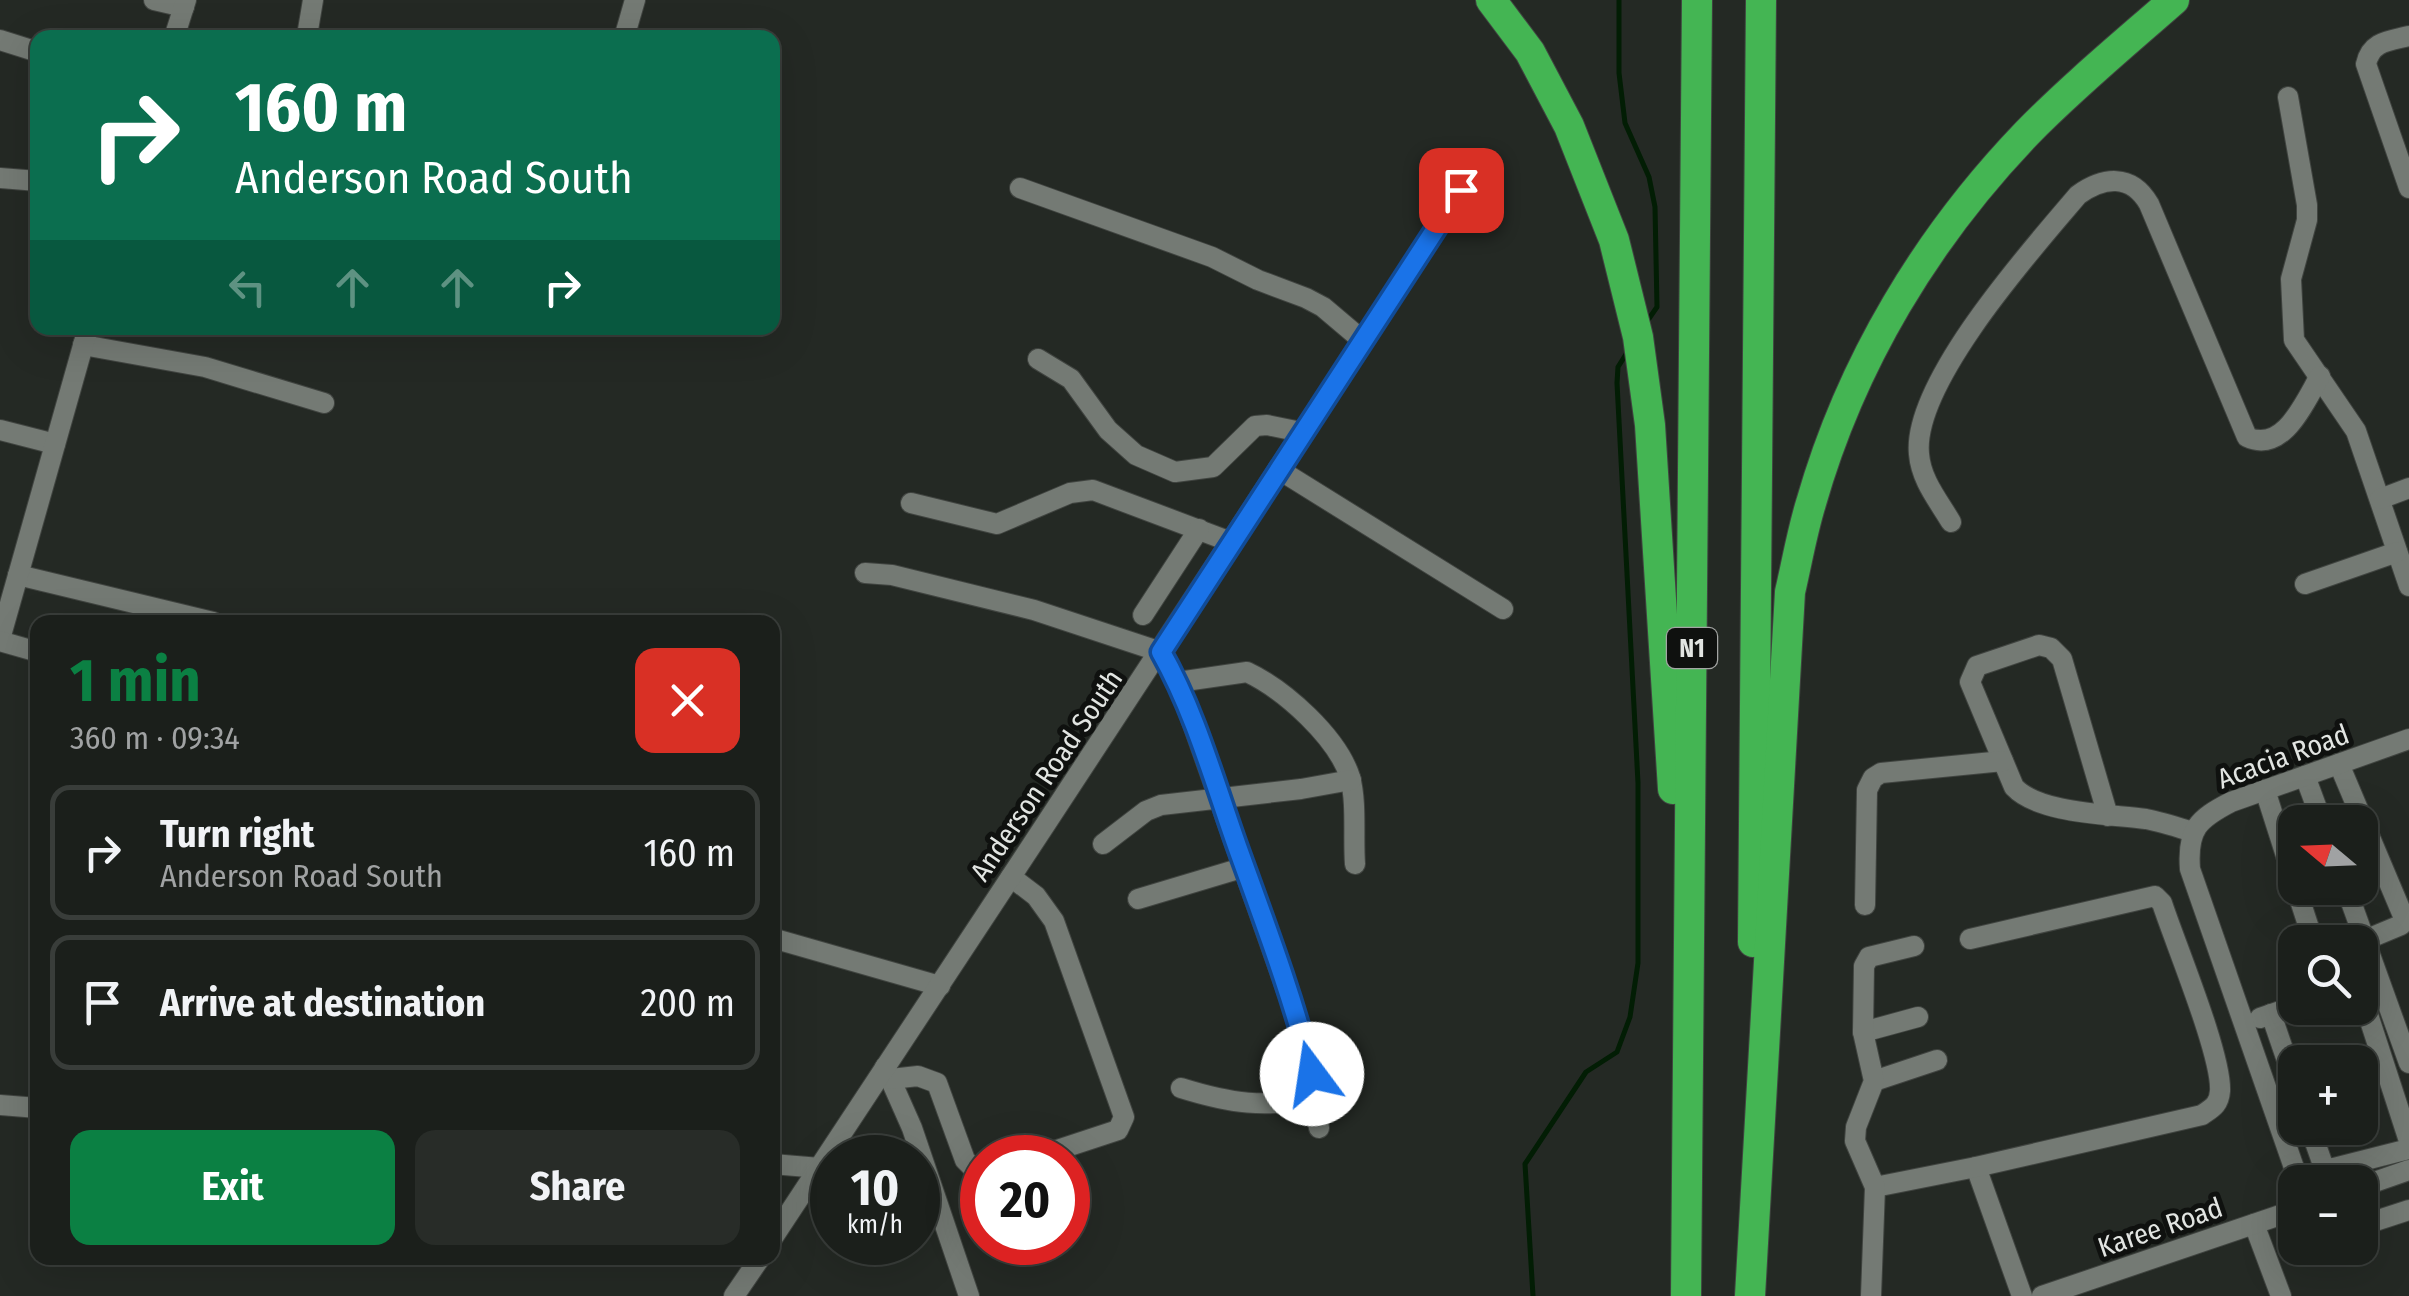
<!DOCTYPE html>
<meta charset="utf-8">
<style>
:root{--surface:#1b1f1b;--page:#282c28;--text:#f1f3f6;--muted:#a0a2a3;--line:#393d3a;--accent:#0b8043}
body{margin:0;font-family:"Fira Sans Condensed",sans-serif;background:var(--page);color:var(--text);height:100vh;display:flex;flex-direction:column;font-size:38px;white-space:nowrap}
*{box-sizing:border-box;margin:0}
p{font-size:32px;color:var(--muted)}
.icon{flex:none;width:55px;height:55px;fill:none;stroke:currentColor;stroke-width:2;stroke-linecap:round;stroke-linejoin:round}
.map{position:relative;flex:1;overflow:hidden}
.panel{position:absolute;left:30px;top:615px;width:750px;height:650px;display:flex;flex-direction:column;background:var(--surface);border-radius:20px;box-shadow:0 10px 40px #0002,0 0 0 2px var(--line)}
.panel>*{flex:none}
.guide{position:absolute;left:30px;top:30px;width:750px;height:305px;border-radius:20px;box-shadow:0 10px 40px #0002,0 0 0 2px var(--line);background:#0b6e4f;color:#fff;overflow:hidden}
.needle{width:65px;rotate:289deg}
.buttons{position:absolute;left:2278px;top:805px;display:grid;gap:20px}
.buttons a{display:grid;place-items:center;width:100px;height:100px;border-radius:20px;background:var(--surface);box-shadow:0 10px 40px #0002,0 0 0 2px var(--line);font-size:50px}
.speed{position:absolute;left:810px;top:1135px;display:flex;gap:20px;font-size:50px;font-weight:700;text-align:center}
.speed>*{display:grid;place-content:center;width:130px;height:130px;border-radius:50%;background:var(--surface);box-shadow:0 10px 40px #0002,0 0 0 2px var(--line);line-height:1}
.speed small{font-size:25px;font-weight:400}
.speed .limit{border:15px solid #d22;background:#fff;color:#111}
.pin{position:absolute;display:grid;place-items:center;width:85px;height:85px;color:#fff;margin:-42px;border-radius:20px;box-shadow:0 5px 15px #0006}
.me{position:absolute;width:110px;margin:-55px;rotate:346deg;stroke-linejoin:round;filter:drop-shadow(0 0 8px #0008)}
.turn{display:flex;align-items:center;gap:35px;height:210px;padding:0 40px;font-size:45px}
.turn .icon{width:130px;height:130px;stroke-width:2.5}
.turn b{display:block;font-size:70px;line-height:85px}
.lanes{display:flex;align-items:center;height:95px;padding:0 40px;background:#0003;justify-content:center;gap:50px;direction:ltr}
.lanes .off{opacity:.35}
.round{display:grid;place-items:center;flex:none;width:105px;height:105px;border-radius:20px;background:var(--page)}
.head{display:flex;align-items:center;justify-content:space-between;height:170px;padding:0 40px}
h1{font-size:60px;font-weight:700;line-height:75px;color:var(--accent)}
.primary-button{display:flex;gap:20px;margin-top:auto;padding:20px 40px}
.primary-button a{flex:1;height:115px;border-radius:20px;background:var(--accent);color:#fff;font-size:40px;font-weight:700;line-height:115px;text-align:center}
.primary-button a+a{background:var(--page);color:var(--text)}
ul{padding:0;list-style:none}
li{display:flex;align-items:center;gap:30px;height:135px;margin:0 20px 15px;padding:0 20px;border:5px solid var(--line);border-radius:20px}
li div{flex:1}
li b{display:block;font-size:38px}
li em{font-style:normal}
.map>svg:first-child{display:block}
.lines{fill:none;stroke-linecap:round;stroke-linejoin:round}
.stream{stroke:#021d04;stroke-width:5}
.minor-casing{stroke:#404440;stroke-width:22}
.highway-casing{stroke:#404440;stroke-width:32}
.minor{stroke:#747a74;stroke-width:20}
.highway{stroke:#44b553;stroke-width:30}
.route-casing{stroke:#114b97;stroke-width:25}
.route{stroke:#1a73e8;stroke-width:18}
.labels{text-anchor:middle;stroke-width:10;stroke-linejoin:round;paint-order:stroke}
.shield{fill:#0f110f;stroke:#a3a5a3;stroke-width:2.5}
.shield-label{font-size:25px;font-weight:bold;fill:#e2e5e2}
.street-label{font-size:28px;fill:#e2e5e2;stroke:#0f110f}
</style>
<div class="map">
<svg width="2409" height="1296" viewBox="0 0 2409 1296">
<rect width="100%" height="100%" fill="#242924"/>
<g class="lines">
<!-- stream -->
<g class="stream">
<polyline points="1619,0 1619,73 1625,123 1649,177 1655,207 1657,307 1648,320"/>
<polyline points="1533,1296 1525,1164 1586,1072 1617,1052 1630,1017 1638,963 1638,783 1617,383 1618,367 1628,351"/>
</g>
<!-- minor casing -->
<g class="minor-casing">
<g id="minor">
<polyline points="154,0 184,7"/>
<polyline points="307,36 313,0"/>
<path d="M2409 36C2389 41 2371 41 2366 64L2409 188"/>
<polyline points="174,38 186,0"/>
<polyline points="624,38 635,0"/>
<polyline points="0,40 38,52"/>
<polyline points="2288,97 2307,205 2307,220 2291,279 2294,340 2356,431 2409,586"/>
<polyline points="0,178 38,181"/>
<polyline points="1020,188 1212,257 1258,280 1306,298 1323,307 1362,340"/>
<polyline points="83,345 205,367 324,403"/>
<polyline points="1038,359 1071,379 1108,430 1136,455 1175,472 1213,467 1255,426 1267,425 1301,432"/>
<polyline points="0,430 55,444"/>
<polyline points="1278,469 1503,609"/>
<polyline points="2380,499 2409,488"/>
<polyline points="911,503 997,524 1070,493 1093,490 1231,542"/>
<path d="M1951 522C1938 500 1921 480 1919 454 1912 383 2033 248 2078 195 2103 177 2131 173 2149 204L2247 437C2284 454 2305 401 2320 376"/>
<polyline points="865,573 892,575 1034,610 1161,652 1178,682 1302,1034 1319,1128"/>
<polyline points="18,575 213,622"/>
<polyline points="2305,584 2397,552"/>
<polyline points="1143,615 1199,529"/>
<polyline points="0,639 88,328"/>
<polyline points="0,641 38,652"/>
<path d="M1178 682 1247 672C1285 690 1337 737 1350 777 1357 803 1353 837 1355 864"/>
<polyline points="2339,764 2404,918 2401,925 2365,940"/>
<polyline points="2305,776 2322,822"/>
<polyline points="2265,790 2295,884"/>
<path d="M2108 816 2062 659 2051 648 2039 645 1977 666 1970 682 2014 787C2039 814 2110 814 2146 819 2162 822 2177 827 2193 832"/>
<polyline points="1103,844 1146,811 1161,805 1301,789 1351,780"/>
<polyline points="1011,877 1036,896 1054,921 1124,1117 1118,1130 1033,1158"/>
<polyline points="2296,888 2310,931"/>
<polyline points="2346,888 2409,1063"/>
<polyline points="1138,899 1245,867"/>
<polyline points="1865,905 1867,790 1873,778 1881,773 2003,761"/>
<polyline points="772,938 940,986"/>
<polyline points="2360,990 2409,1141"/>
<polyline points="2271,1014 2295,1084"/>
<polyline points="2260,1018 2295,1006"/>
<polyline points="1863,1032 1918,1017"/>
<polyline points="885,1067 912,1128 969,1296"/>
<polyline points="891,1079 918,1076 937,1083 965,1160 972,1167 982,1169"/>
<polyline points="1874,1081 1937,1060"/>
<path d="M1181 1088C1229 1103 1266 1109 1316 1097"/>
<polyline points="0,1105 38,1108"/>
<polyline points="2310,1128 2323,1165 2330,1169 2409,1149"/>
<polyline points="772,1164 820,1168"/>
<polyline points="1976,1167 2022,1296"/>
<path d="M2299 1182 2190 869C2187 829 2198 819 2231 802L2409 739"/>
<path d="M1875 1187 1976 1167 2202 1115C2212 1108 2219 1105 2220 1091 2222 1055 2175 943 2162 903L2155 896 1970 939"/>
<polyline points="2360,1187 2409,1170"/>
<polyline points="2254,1224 2281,1296"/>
<polyline points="2360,1226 2409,1210"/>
<path d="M772 1239C1011 881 1243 519 1481 160"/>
<polyline points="734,1296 760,1258"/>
<polyline points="1871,1296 1875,1187 1855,1141 1856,1127 1874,1081 1863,1032 1864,966 1869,957 1914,946"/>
<polyline points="2042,1296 2295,1210"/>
</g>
</g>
<!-- highway casing -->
<g class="highway-casing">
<g id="highway">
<polyline points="1491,0 1530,52 1569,126 1614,240 1638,337 1650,425 1673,789"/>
<polyline points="1753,942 1761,0"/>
<polyline points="1686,1296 1697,0"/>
<path d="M1750 1296 1790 592C1797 562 1802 532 1811 503 1851 363 1927 237 2027 133 2073 86 2125 43 2174 0"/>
</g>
</g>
<!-- minor -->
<use href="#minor" class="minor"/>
<!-- highway -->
<use href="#highway" class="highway"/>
</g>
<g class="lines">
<!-- route casing -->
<g class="route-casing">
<path id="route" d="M1312 1074C1293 997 1264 921 1237 846 1214 781 1195 712 1161 652L1461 190"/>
</g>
<!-- route -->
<use href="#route" class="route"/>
</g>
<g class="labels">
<!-- shield labels -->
<rect class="shield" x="1667" y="628" width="50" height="40" rx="8"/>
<g class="shield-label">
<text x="1692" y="657">N1</text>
</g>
<!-- street labels -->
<g class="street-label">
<text transform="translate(2283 756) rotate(-20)" y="10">Acacia Road</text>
<text transform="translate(1046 775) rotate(-56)" y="10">Anderson Road South</text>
<text transform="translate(2160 1227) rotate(-19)" y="10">Karee Road</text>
</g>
</g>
</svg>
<div class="buttons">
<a><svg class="needle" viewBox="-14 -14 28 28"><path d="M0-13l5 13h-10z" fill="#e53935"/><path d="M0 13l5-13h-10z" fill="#a0a2a3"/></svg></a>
<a><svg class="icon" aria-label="search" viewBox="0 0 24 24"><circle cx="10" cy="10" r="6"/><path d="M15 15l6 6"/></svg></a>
<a>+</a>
<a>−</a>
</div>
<div class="speed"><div>10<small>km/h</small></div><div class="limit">20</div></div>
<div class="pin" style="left:1461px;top:190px;background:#d93025"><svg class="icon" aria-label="arrive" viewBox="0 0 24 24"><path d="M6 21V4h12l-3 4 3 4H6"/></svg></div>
<svg class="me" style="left:1312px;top:1074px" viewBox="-20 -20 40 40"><circle r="19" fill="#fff"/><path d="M0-13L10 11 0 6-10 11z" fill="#1a73e8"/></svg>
<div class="guide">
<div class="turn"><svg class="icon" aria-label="right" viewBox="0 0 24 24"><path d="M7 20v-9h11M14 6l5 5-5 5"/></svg><div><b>160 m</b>Anderson Road South</div></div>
<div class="lanes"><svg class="icon off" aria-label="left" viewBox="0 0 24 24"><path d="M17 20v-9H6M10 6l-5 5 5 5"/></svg><svg class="icon off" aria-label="ahead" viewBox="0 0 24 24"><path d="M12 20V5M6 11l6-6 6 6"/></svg><svg class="icon off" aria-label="ahead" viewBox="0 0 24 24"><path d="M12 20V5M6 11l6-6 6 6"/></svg><svg class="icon" aria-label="right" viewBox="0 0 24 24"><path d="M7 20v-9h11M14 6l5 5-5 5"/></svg></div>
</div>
<section class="panel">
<div class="head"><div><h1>1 min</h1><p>360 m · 09:34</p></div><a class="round" style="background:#d93025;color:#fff"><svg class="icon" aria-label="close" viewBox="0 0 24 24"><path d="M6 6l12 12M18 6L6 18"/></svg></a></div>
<ul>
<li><svg class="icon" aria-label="right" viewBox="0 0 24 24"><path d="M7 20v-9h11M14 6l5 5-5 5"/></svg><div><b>Turn right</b><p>Anderson Road South</p></div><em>160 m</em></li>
<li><svg class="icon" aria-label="arrive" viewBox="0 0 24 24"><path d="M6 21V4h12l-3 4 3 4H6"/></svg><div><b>Arrive at destination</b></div><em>200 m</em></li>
</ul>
<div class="primary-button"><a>Exit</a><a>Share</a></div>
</section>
</div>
